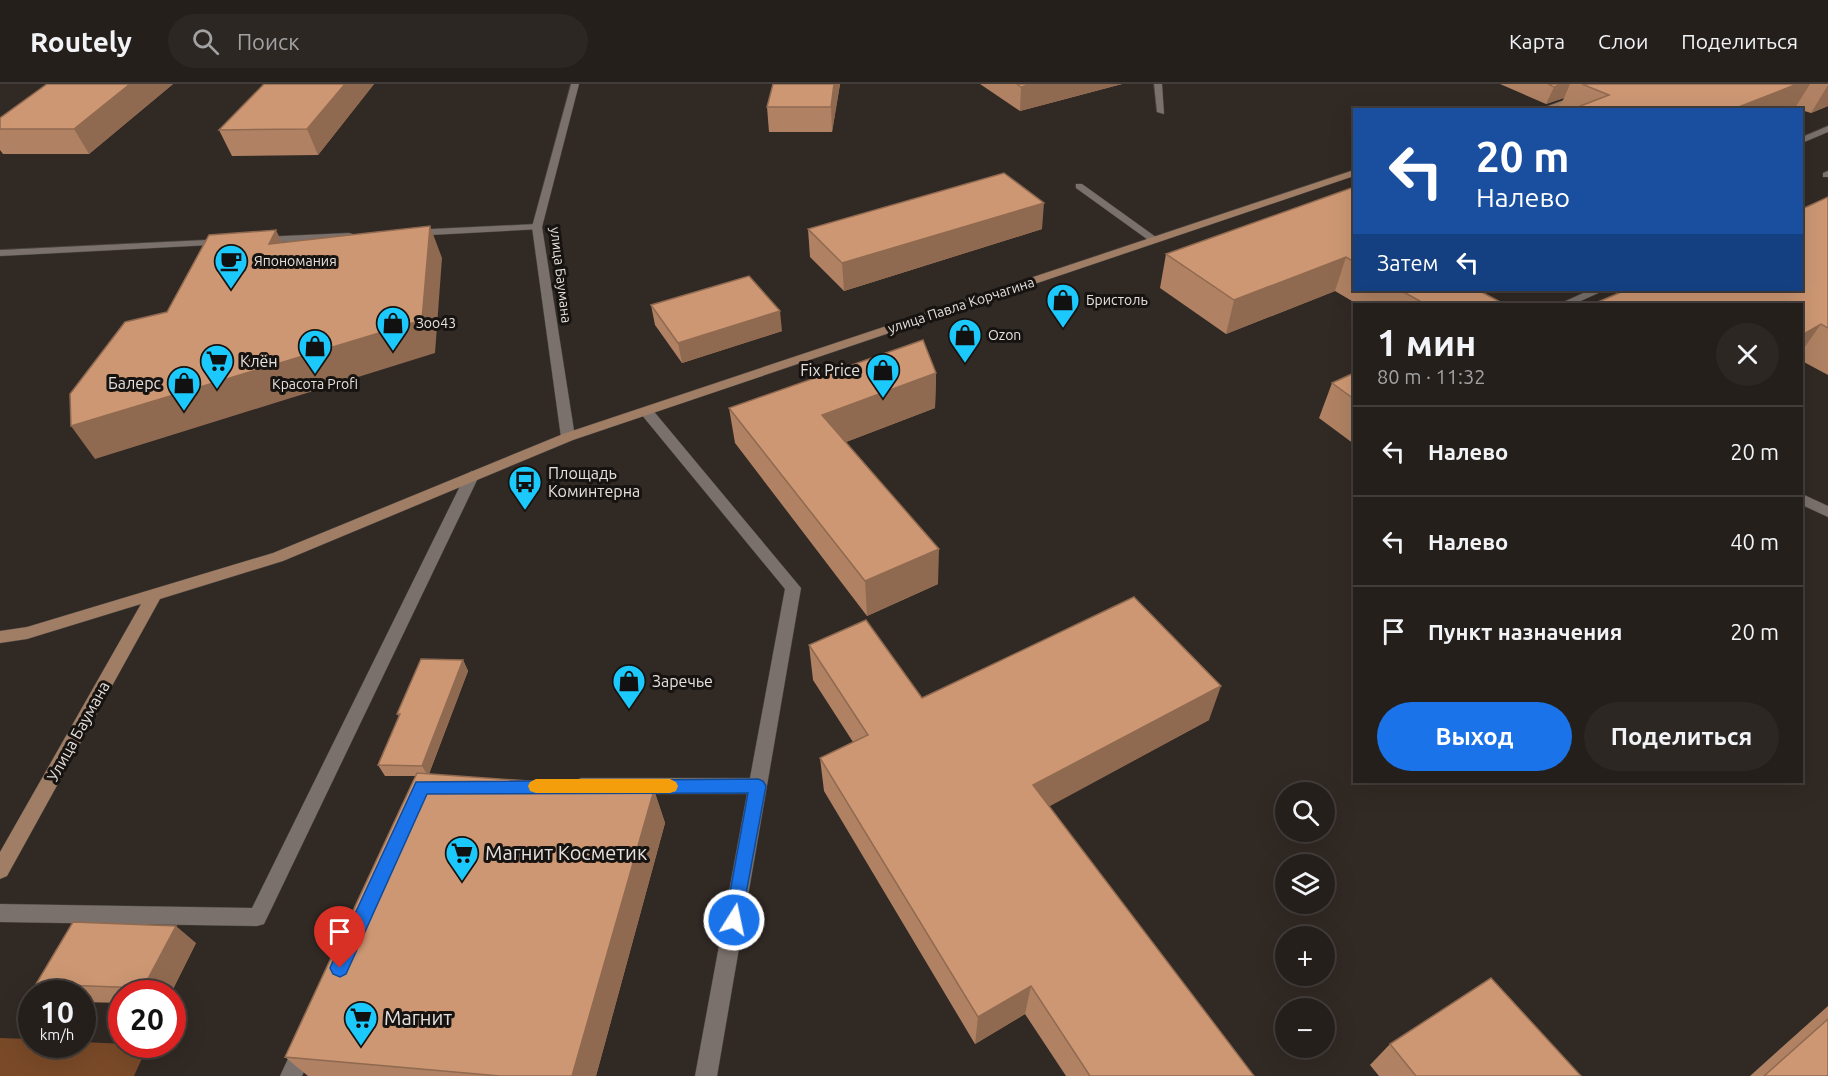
<!DOCTYPE html>
<html lang="ru">
<meta charset="utf-8">
<style>
:root{--surface:#251f1b;--page:#2d2724;--text:#f1f3f6;--muted:#a3a2a3;--line:#423d3a;--accent:#1a73e8}
body{margin:0;font-family:Ubuntu,sans-serif;background:var(--page);color:var(--text);height:100vh;display:flex;flex-direction:column;font-size:22px;white-space:nowrap}
*{box-sizing:border-box;margin:0}
p{font-size:20px;color:var(--muted)}
.icon{flex:none;width:33px;height:33px;fill:none;stroke:currentColor;stroke-width:2;stroke-linecap:round;stroke-linejoin:round}
.map{position:relative;flex:1;overflow:hidden}
.details{position:absolute;left:1353px;top:219px;width:450px;height:480px;display:flex;flex-direction:column;background:var(--surface);border-radius:0px;box-shadow:0 6px 24px #0002,0 0 0 2px var(--line)}
.details>*{flex:none}
.banner{position:absolute;left:1353px;top:24px;width:450px;height:183px;border-radius:0px;box-shadow:0 6px 24px #0002,0 0 0 2px var(--line);background:#1a4fa0;color:#fff;overflow:hidden}
.tools{position:absolute;left:1275px;top:698px;display:grid;gap:12px}
.tools a{display:grid;place-items:center;width:60px;height:60px;border-radius:50%;background:var(--surface);box-shadow:0 6px 24px #0002,0 0 0 2px var(--line);font-size:30px}
.speed{position:absolute;left:18px;top:896px;display:flex;gap:12px;font-size:30px;font-weight:700;text-align:center}
.speed>*{display:grid;place-content:center;width:78px;height:78px;border-radius:50%;background:var(--surface);box-shadow:0 6px 24px #0002,0 0 0 2px var(--line);line-height:1}
.speed small{font-size:15px;font-weight:400}
.speed .limit{border:9px solid #d22;background:#fff;color:#111}
.pin{position:absolute;display:grid;place-items:center;width:51px;height:51px;color:#fff;margin:-62px -26px;border-radius:50% 50% 50% 0;rotate:-45deg;box-shadow:0 0 6px #0007}
.pin .icon{rotate:45deg}
.me{position:absolute;width:66px;margin:-33px;rotate:10deg;stroke-linejoin:round;filter:drop-shadow(0 0 4px #0008)}
.turn{display:flex;align-items:center;gap:21px;height:126px;padding:0 24px;font-size:27px}
.turn .icon{width:78px;height:78px;stroke-width:2.5}
.turn b{display:block;font-size:42px;line-height:51px}
.then{display:flex;align-items:center;height:57px;padding:0 24px;background:#0003;gap:12px;font-size:22px}
.round{display:grid;place-items:center;flex:none;width:63px;height:63px;border-radius:32px;background:var(--page)}
.head{display:flex;align-items:center;justify-content:space-between;height:102px;padding:0 24px}
h1{font-size:36px;font-weight:700;line-height:45px}
.cta{display:flex;gap:12px;margin-top:auto;padding:12px 24px}
.cta a{flex:1;height:69px;border-radius:36px;background:var(--accent);color:#fff;font-size:24px;font-weight:700;line-height:69px;text-align:center}
.cta a+a{background:var(--page);color:var(--text)}
ul{padding:0;list-style:none}
li{display:flex;align-items:center;gap:18px;height:90px;padding:0 24px;border-top:2px solid var(--line)}
li div{flex:1}
li b{display:block;font-size:22px}
li em{font-style:normal}
header{display:flex;align-items:center;gap:36px;box-sizing:border-box;height:84px;padding:0 30px;background:var(--surface);border-bottom:2px solid var(--line)}
header strong{font-size:28px}
nav{display:flex;gap:33px;margin-inline-start:auto;font-size:21px}
.search{width:420px;height:54px;background:var(--page);display:flex;align-items:center;gap:15px;box-sizing:border-box;padding:0 21px;border-radius:33px;color:var(--muted);font-size:22px}
.map>svg:first-child{display:block}
.forest{fill:#7a4a28}
.lines{fill:none;stroke-linecap:round;stroke-linejoin:round}
.service-casing{stroke:#49443f;stroke-width:1}
.minor-casing{stroke:#49443f;stroke-width:1}
.secondary-casing{stroke:#49443f;stroke-width:1}
.service{fill:#7a716c;fill-rule:evenodd}
.minor{fill:#7a716c;fill-rule:evenodd}
.secondary{fill:#a07d65;fill-rule:evenodd}
.wall{fill:#b08263}
.shaded-wall{fill:#906a50}
.building{fill:#cd9773;stroke:#906a50;stroke-width:1.5}
.route{fill:#1a73e8;stroke:#114b97;stroke-width:1.5}
.slow{fill:#f59e0b}
.labels{text-anchor:middle;stroke-width:6;stroke-linejoin:round;paint-order:stroke}
.far-poi-label{font-size:14px;fill:#e6e1de;stroke:#161310;text-anchor:start}
.far-street-label{font-size:14px;fill:#e6e1de;stroke:#161310}
.poi-label{font-size:16px;fill:#e6e1de;stroke:#161310;text-anchor:start}
.street-label{font-size:16px;fill:#e6e1de;stroke:#161310}
.near-poi-label{font-size:20px;fill:#e6e1de;stroke:#161310;text-anchor:start}
</style>
<header>
<strong>Routely</strong>
<div class="search"><svg class="icon" aria-label="search" viewBox="0 0 24 24"><circle cx="10" cy="10" r="6"/><path d="M15 15l6 6"/></svg>Поиск</div>
<nav><a>Карта</a><a>Слои</a><a>Поделиться</a></nav>
</header>
<div class="map">
<svg width="1828" height="992" viewBox="0 0 1828 992">
<rect width="100%" height="100%" fill="#312924"/>
<!-- forest -->
<polygon class="forest" points="0,954 31,955 32,960 83,958 148,961 134,992 0,992"/>
<g class="lines">
<!-- service casing -->
<g class="service-casing">
<g id="service">
<polygon points="1154,0 1162,0 1164,30 1157,28"/>
<polygon points="1828,42 1828,48 1802,59 1802,53"/>
<polygon points="1828,87 1828,93 1823,93 1823,89"/>
<polygon points="1076,100 1082,100 1160,156 1151,158 1076,104"/>
<polygon points="537,140 541,141 541,145 412,152 407,149 412,146"/>
<polygon points="349,149 353,150 353,154 262,159 257,156 262,153"/>
<polygon points="226,155 231,158 230,160 0,172 0,166"/>
<polygon points="1590,206 1605,206 1574,220 1559,220"/>
<polygon points="646,323 651,324 801,504 717,992 695,992 747,710 581,710 575,707 572,702 575,697 581,694 750,694 785,505 641,330 640,327"/>
<polygon points="472,387 479,392 264,840 257,842 0,838 0,820 252,824 465,392"/>
<polygon points="1802,410 1828,422 1828,433 1802,421"/>
<polygon points="303,954 310,958 314,965 302,992 280,992 296,958"/>
</g>
</g>
<!-- minor casing -->
<g class="minor-casing">
<polygon id="minor" points="571,0 579,0 542,143 575,353 568,357 561,353 532,143"/>
</g>
<!-- secondary casing -->
<g class="secondary-casing">
<g id="secondary">
<polygon points="1608,0 1620,0 1551,26 1537,26"/>
<polygon points="1354,86 1354,92 573,356 283,477 160,515 7,792 0,795 0,768 141,520 27,555 0,559 0,547 27,543 273,469 563,350"/>
</g>
</g>
<!-- service -->
<use href="#service" class="service"/>
<!-- minor -->
<use href="#minor" class="minor"/>
<!-- secondary -->
<use href="#secondary" class="secondary"/>
</g>
<!-- wall -->
<g class="wall">
<polygon points="47,0 173,0 89,70 3,70 0,66 0,34"/>
<polygon points="374,0 318,71 232,72 219,46"/>
<polygon points="840,0 832,48 769,48 767,23"/>
<polygon points="980,0 1122,0 1020,27"/>
<polygon points="1500,0 1828,0 1828,22 1811,29 1795,24 1791,26 1558,26 1564,14 1546,20"/>
<polygon points="1354,103 1354,206 1478,206 1504,220 1357,220 1335,207 1226,250 1160,204 1166,170"/>
<polygon points="1828,113 1828,291 1802,277 1802,220"/>
<polygon points="808,145 1042,145 844,207 810,173"/>
<polygon points="651,221 782,247 682,279 655,241"/>
<polygon points="936,289 935,324 846,358 938,500 867,532 735,359 729,324"/>
<polygon points="1354,289 1354,360 1319,334 1332,299"/>
<polygon points="809,561 922,614 1209,636 1049,722 1254,992 1066,992 1025,930 975,960 824,707 820,674 853,658 813,596"/>
<polygon points="463,576 468,587 429,690 654,706 665,739 596,992 308,992 285,973 416,692 385,692 378,681 399,632 397,630"/>
<polygon points="196,859 171,909 122,909 122,919 82,918 82,909 48,909 36,900"/>
<polygon points="1828,922 1828,992 1750,992"/>
<polygon points="1390,960 1581,992 1379,992 1370,981"/>
</g>
<!-- shaded-wall -->
<g class="shaded-wall">
<polygon points="130,0 173,0 89,70 74,45"/>
<polygon points="345,0 374,0 318,71 307,45"/>
<polygon points="834,0 840,0 832,48 831,23"/>
<polygon points="1031,0 1122,0 1020,27 1021,3"/>
<polygon points="1561,0 1570,0 1564,14 1546,20 1554,3"/>
<polygon points="1797,0 1810,0 1795,24 1791,26 1731,26"/>
<polygon points="1828,1 1828,22 1811,29"/>
<polygon points="1044,119 1042,145 844,207 842,179"/>
<polygon points="430,142 442,174 435,269 95,375 71,342"/>
<polygon points="276,146 291,177 269,160"/>
<polygon points="1346,173 1335,207 1226,250 1234,216"/>
<polygon points="780,227 782,247 682,279 678,259"/>
<polygon points="1821,240 1802,267 1802,251"/>
<polygon points="936,289 935,324 825,366 822,331"/>
<polygon points="939,465 938,500 867,532 865,497"/>
<polygon points="463,576 468,587 428,692 422,682"/>
<polygon points="1221,602 1209,636 1028,734 1033,701"/>
<polygon points="654,706 665,739 596,992 572,992"/>
<polygon points="176,842 196,859 171,909 150,909 143,904"/>
<polygon points="1031,902 1025,930 975,960 978,933"/>
</g>
<!-- building -->
<g class="building">
<polygon points="47,0 130,0 74,45 0,45 0,34"/>
<polygon points="264,0 345,0 307,45 219,46"/>
<polygon points="773,0 834,0 831,23 767,23"/>
<polygon points="1017,0 1031,0 1021,3"/>
<polygon points="1548,0 1561,0 1554,3"/>
<polygon points="1582,0 1797,0 1731,26 1570,26 1609,11"/>
<polygon points="1004,89 1044,119 842,179 808,145"/>
<polygon points="1354,103 1354,178 1346,173 1234,216 1166,170"/>
<polygon points="1828,113 1828,244 1821,240 1802,251 1802,220 1593,220 1626,206 1802,206 1802,125"/>
<polygon points="430,142 422,236 71,342 70,310 125,238 167,228 209,151 276,146 269,160"/>
<polygon points="749,192 780,227 678,259 651,221"/>
<polygon points="1400,206 1478,206 1504,220 1425,220"/>
<polygon points="923,256 936,289 822,331 939,465 865,497 729,324"/>
<polygon points="1354,289 1354,315 1332,299"/>
<polygon points="1134,513 1221,602 1033,701 1254,992 1090,992 1031,902 978,933 820,674 868,651 809,561 866,536 922,614"/>
<polygon points="421,575 463,576 422,682 378,681 400,630 397,630"/>
<polygon points="417,689 654,706 572,992 500,992 285,973"/>
<polygon points="73,838 176,842 143,904 36,900"/>
<polygon points="1491,894 1581,992 1416,992 1390,960"/>
<polygon points="1828,935 1828,992 1764,992"/>
</g>
<!-- route -->
<polygon class="route" points="758,695 763,697 766,702 740,842 734,845 728,842 725,836 748,709 427,710 346,890 340,893 333,890 330,884 333,877 416,698"/>
<!-- slow -->
<polygon class="slow" points="536,695 670,695 676,698 678,702 676,707 670,709 536,709 530,707 528,702 530,698"/>
<!-- icons -->
<defs>
<g id="cafe-pin" transform="scale(1.725)"><path d="M0 17L-7.5 6A9.5 9.5 0 1 1 7.5 6Z" fill="#1bc9fc" stroke="#161310"/><path d="M-5.5-4.5H6V0H3Q3 3.5 0 3.5H-2.5Q-5.5 3.5-5.5 0ZM3-3.2v2h1.7v-2ZM-6 4.5H4V6H-6Z" fill="#111"/></g>
<g id="shop-pin" transform="scale(1.725)"><path d="M0 17L-7.5 6A9.5 9.5 0 1 1 7.5 6Z" fill="#1bc9fc" stroke="#161310"/><path d="M-5-2.5h2.3a2.7 3.5 0 0 1 5.4 0H5L5.5 6h-11ZM-1.5-2.5h3a1.5 2.3 0 0 0-3 0Z" fill="#111"/></g>
<g id="supermarket-pin" transform="scale(1.725)"><path d="M0 17L-7.5 6A9.5 9.5 0 1 1 7.5 6Z" fill="#1bc9fc" stroke="#161310"/><path d="M-6-5.5h2.5l.6 2H6L4.5 2H-2.5L-4.4-4H-6ZM-1.5 3.2a1.3 1.3 0 1 0 .1 0ZM3 3.2a1.3 1.3 0 1 0 .1 0Z" fill="#111"/></g>
<g id="bus-pin" transform="scale(1.725)"><path d="M0 17L-7.5 6A9.5 9.5 0 1 1 7.5 6Z" fill="#1bc9fc" stroke="#161310"/><path d="M-5-6H5V4H4V6H2V4H-2V6H-4V4H-5ZM-3.5-4V0h7V-4ZM-3.5 1.2v1.5H-2V1.2ZM2 1.2v1.5H3.5V1.2Z" fill="#111"/></g>
</defs>
<g fill-rule="evenodd">
<use href="#cafe-pin" x="231" y="177"/>
<use href="#shop-pin" x="1063" y="216"/>
<use href="#shop-pin" x="393" y="239"/>
<use href="#shop-pin" x="965" y="251"/>
<use href="#shop-pin" x="315" y="262"/>
<use href="#supermarket-pin" x="217" y="277"/>
<use href="#shop-pin" x="883" y="286"/>
<use href="#shop-pin" x="184" y="299"/>
<use href="#bus-pin" x="525" y="398"/>
<use href="#shop-pin" x="629" y="597"/>
<use href="#supermarket-pin" x="462" y="769"/>
<use href="#supermarket-pin" x="361" y="934"/>
</g>
<g class="labels">
<!-- far-poi labels -->
<g class="far-poi-label">
<text x="254" y="182">Япономания</text>
<text x="1086" y="221">Бристоль</text>
<text x="416" y="244">Зоо43</text>
<text x="988" y="256">Ozon</text>
<text x="315" y="305" text-anchor="middle">Красота Profi</text>
</g>
<!-- far-street labels -->
<g class="far-street-label">
<text transform="translate(561 191) rotate(83)" y="5">улица Баумана</text>
<text transform="translate(961 221) rotate(-18)" y="5">улица Павла Корчагина</text>
</g>
<!-- poi labels -->
<g class="poi-label">
<text x="240" y="283">Клён</text>
<text x="860" y="292" text-anchor="end">Fix Price</text>
<text x="161" y="305" text-anchor="end">Балерс</text>
<text x="548" y="395">Площадь<tspan x="548" dy="18">Коминтерна</tspan></text>
<text x="652" y="603">Заречье</text>
</g>
<!-- street labels -->
<g class="street-label">
<text transform="translate(78 647) rotate(-61)" y="6">Улица Баумана</text>
</g>
<!-- near-poi labels -->
<g class="near-poi-label">
<text x="485" y="776">Магнит Косметик</text>
<text x="384" y="941">Магнит</text>
</g>
</g>
</svg>
<div class="tools">
<a><svg class="icon" aria-label="search" viewBox="0 0 24 24"><circle cx="10" cy="10" r="6"/><path d="M15 15l6 6"/></svg></a>
<a><svg class="icon" aria-label="layers" viewBox="0 0 24 24"><path d="M12 4l9 5-9 5-9-5zM3 14l9 5 9-5"/></svg></a>
<a>+</a>
<a>−</a>
</div>
<div class="speed"><div>10<small>km/h</small></div><div class="limit">20</div></div>
<div class="pin" style="left:340px;top:884px;background:#d93025"><svg class="icon" aria-label="arrive" viewBox="0 0 24 24"><path d="M6 21V4h12l-3 4 3 4H6"/></svg></div>
<svg class="me" style="left:734px;top:836px" viewBox="-20 -20 40 40"><circle r="17" fill="#1a73e8" stroke="#fff" stroke-width="3"/><path d="M0-11L8 9 0 5-8 9z" fill="#fff"/></svg>
<div class="banner">
<div class="turn"><svg class="icon" aria-label="left" viewBox="0 0 24 24"><path d="M17 20v-9H6M10 6l-5 5 5 5"/></svg><div><b>20 m</b>Налево</div></div>
<div class="then">Затем<svg class="icon" aria-label="left" viewBox="0 0 24 24"><path d="M17 20v-9H6M10 6l-5 5 5 5"/></svg></div>
</div>
<section class="details">
<div class="head"><div><h1>1 мин</h1><p>80 m · 11:32</p></div><a class="round"><svg class="icon" aria-label="close" viewBox="0 0 24 24"><path d="M6 6l12 12M18 6L6 18"/></svg></a></div>
<ul>
<li><svg class="icon" aria-label="left" viewBox="0 0 24 24"><path d="M17 20v-9H6M10 6l-5 5 5 5"/></svg><div><b>Налево</b></div><em>20 m</em></li>
<li><svg class="icon" aria-label="left" viewBox="0 0 24 24"><path d="M17 20v-9H6M10 6l-5 5 5 5"/></svg><div><b>Налево</b></div><em>40 m</em></li>
<li><svg class="icon" aria-label="arrive" viewBox="0 0 24 24"><path d="M6 21V4h12l-3 4 3 4H6"/></svg><div><b>Пункт назначения</b></div><em>20 m</em></li>
</ul>
<div class="cta"><a>Выход</a><a>Поделиться</a></div>
</section>
</div>
